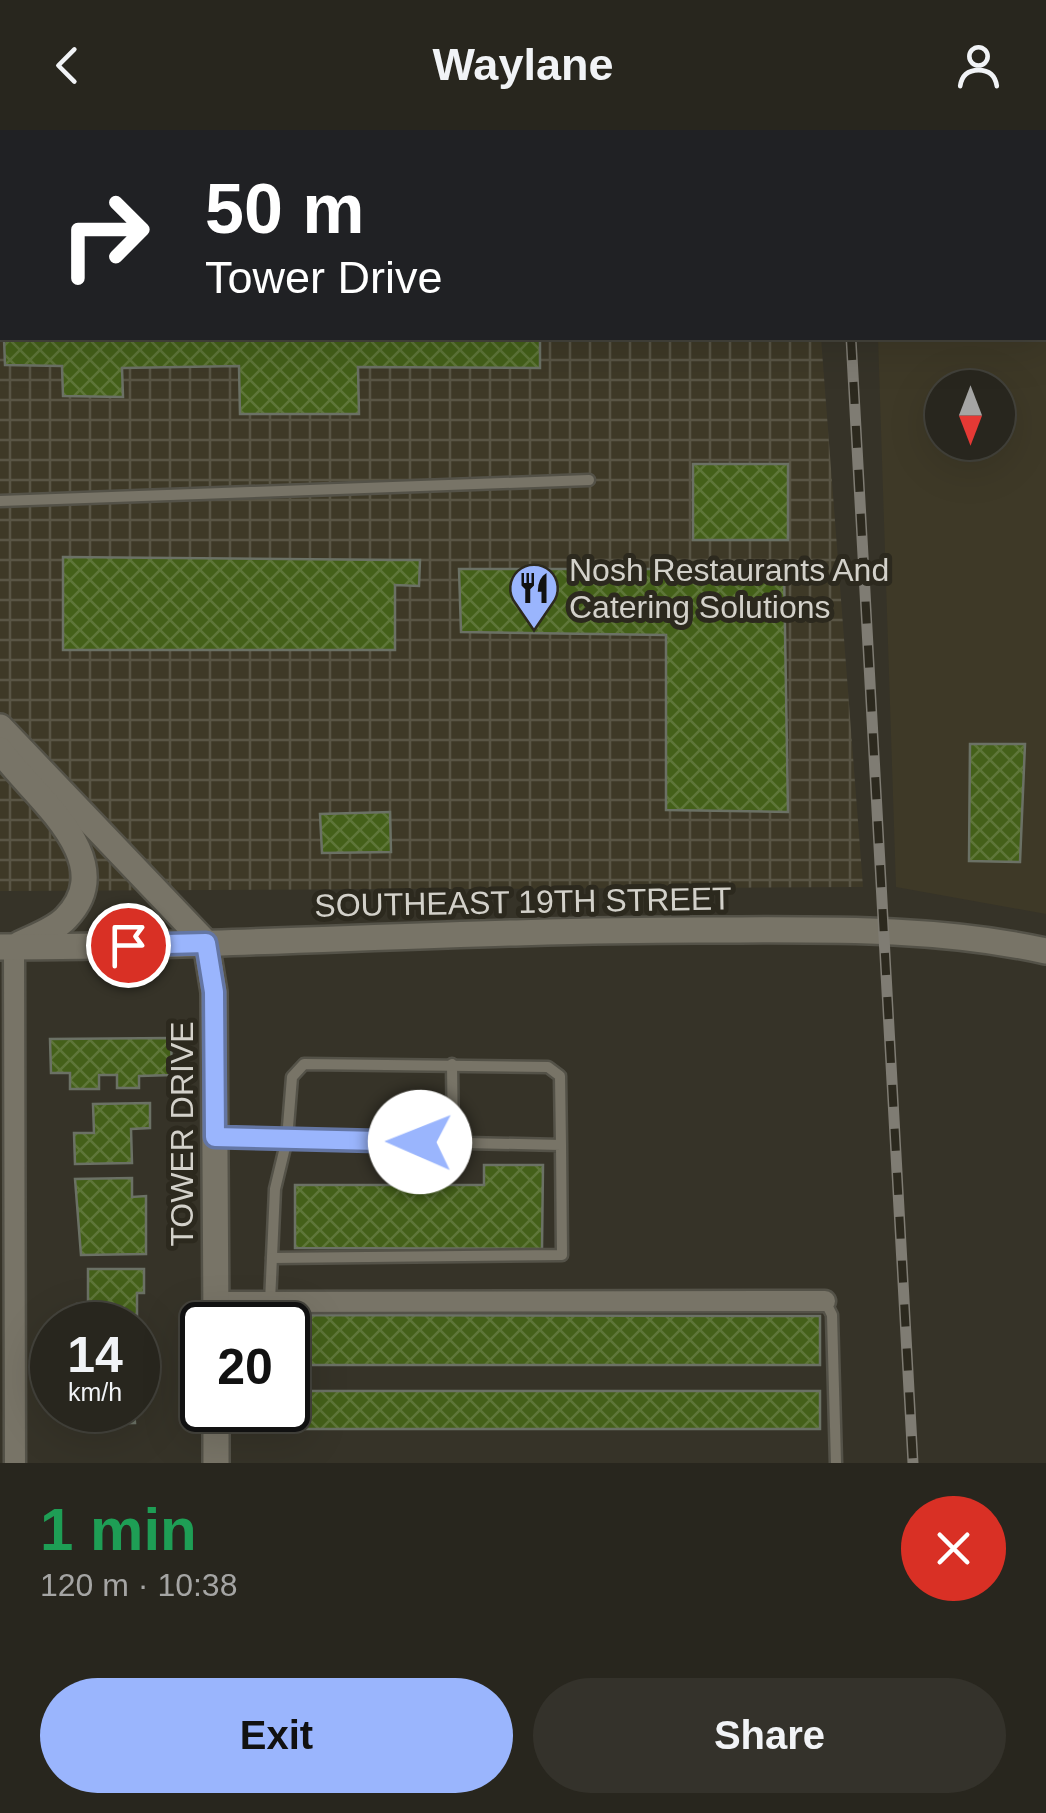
<!DOCTYPE html>
<meta charset="utf-8">
<style>
:root{--surface:#28261e;--page:#34322b;--text:#f1f3f6;--muted:#a5a5a4;--line:#44433c;--accent:#9ab5fd}
body{margin:0;font-family:Helvetica,sans-serif;background:var(--page);color:var(--text);height:100vh;display:flex;flex-direction:column;font-size:38px;white-space:nowrap}
*{box-sizing:border-box;margin:0}
p{font-size:32px;color:var(--muted)}
.icon{flex:none;width:55px;height:55px;fill:none;stroke:currentColor;stroke-width:2;stroke-linecap:round;stroke-linejoin:round}
.map{position:relative;height:1333px;overflow:hidden}
.side{display:flex;flex-direction:column;background:var(--surface);flex:1}
.side>*{flex:none}
.top-card{position:absolute;left:0px;top:0px;width:1048px;height:210px;box-shadow:0 10px 40px #0002,0 0 0 2px var(--line);background:#202124;color:#fff;overflow:hidden}
.needle{width:65px;rotate:180deg}
.tools{position:absolute;left:925px;top:240px;display:grid;gap:20px}
.tools a{display:grid;place-items:center;width:90px;height:90px;border-radius:50%;background:var(--surface);box-shadow:0 10px 40px #0002,0 0 0 2px var(--line);font-size:50px}
.speed{position:absolute;left:30px;top:1172px;display:flex;gap:20px;font-size:50px;font-weight:700;text-align:center}
.speed>*{display:grid;place-content:center;width:130px;height:130px;border-radius:50%;background:var(--surface);box-shadow:0 10px 40px #0002,0 0 0 2px var(--line);line-height:1}
.speed small{font-size:25px;font-weight:400}
.speed .limit{border:5px solid #111;border-radius:15px;background:#fff;color:#111}
.pin{position:absolute;display:grid;place-items:center;width:85px;height:85px;color:#fff;margin:-42px;border:5px solid #fff;border-radius:50%;box-shadow:0 2px 10px #0007}
.me{position:absolute;width:110px;margin:-55px;rotate:271deg;stroke-linejoin:round;filter:drop-shadow(0 0 8px #0008)}
.turn{display:flex;align-items:center;gap:35px;height:210px;padding:0 40px;font-size:45px}
.turn .icon{width:130px;height:130px;stroke-width:2.5}
.turn b{display:block;font-size:70px;line-height:85px}
.round{display:grid;place-items:center;flex:none;width:105px;height:105px;border-radius:52px;background:var(--page)}
.overview{display:flex;align-items:center;justify-content:space-between;height:170px;padding:0 40px}
h1{font-size:60px;font-weight:600;line-height:75px;color:#1e9e55}
.primary-button{display:flex;gap:20px;margin-top:auto;padding:20px 40px}
.primary-button a{flex:1;height:115px;border-radius:60px;background:var(--accent);color:#111;font-size:40px;font-weight:600;line-height:115px;text-align:center}
.primary-button a+a{background:var(--page);color:var(--text)}
header{display:flex;justify-content:space-between;align-items:center;height:130px;padding:0 40px;background:var(--surface);font-size:45px;font-weight:600}
.map>svg:first-child{display:block}
.built{fill:#3e3927;fill-rule:evenodd}
.industrial{fill:url(#industrial-grid)}
.building{fill:url(#building-cross-hatch);stroke:#6b7165;stroke-width:2.5}
.lines{fill:none;stroke-linecap:round;stroke-linejoin:round}
.lane-casing{stroke:#545248;stroke-width:15}
.street-casing{stroke:#545248;stroke-width:25}
.secondary-casing{stroke:#545248;stroke-width:30}
.lane{stroke:#787467;stroke-width:10}
.street{stroke:#787467;stroke-width:20}
.secondary{stroke:#787467;stroke-width:25}
.rail-casing{stroke:#7f7c73;stroke-width:11}
.rail{stroke:#2c291e;stroke-width:8;stroke-dasharray:22;stroke-linecap:butt}
.route-casing{stroke:#6476a4;stroke-width:25}
.route{stroke:#9ab5fd;stroke-width:18}
.labels{text-anchor:middle;stroke-width:10;stroke-linejoin:round;paint-order:stroke}
.poi-label{font-size:32px;fill:#d3d1ca;stroke:#2c291e;text-anchor:start}
.street-label{font-size:32px;fill:#d3d1ca;stroke:#2c291e}
</style>
<header><svg class="icon" aria-label="back" viewBox="0 0 24 24"><path d="M15 5l-7 7 7 7"/></svg>Waylane<svg class="icon" aria-label="person" viewBox="0 0 24 24"><circle cx="12" cy="8" r="4"/><path d="M4 21q1-7 8-7t8 7"/></svg></header>
<div class="map">
<svg width="1046" height="1333" viewBox="0 0 1046 1333">
<defs>
<pattern id="industrial-grid" width="8" height="8" patternUnits="userSpaceOnUse" patternTransform="scale(2.5)"><rect width="8" height="8" fill="#3e3927"/><path d="M0 4h8M4 0v8" fill="none" stroke="#595545"/></pattern>
<pattern id="building-cross-hatch" width="8" height="8" patternUnits="userSpaceOnUse" patternTransform="scale(2.5)"><rect width="8" height="8" fill="#446019"/><path d="M0 0l8 8M0 8l8-8" fill="none" stroke="#5e7639"/></pattern>
</defs>
<rect width="100%" height="100%" fill="#363328"/>
<!-- built -->
<path class="built" d="M1046 138V784L896 757 878 208H1045ZM942 258H998V312H942Z"/>
<!-- industrial -->
<polygon class="industrial" points="0,0 806,0 2,2 2,208 821,208 863,757 0,761"/>
<!-- building -->
<g class="building">
<polygon points="10,0 191,0 191,2"/>
<polygon points="0,114 2,114 2,180 0,127"/>
<polygon points="4,208 540,208 540,238 358,237 359,284 240,284 239,236 122,238 123,267 63,266 62,236 5,235"/>
<rect x="693" y="334" width="95" height="76"/>
<polygon points="63,427 395,430 420,430 419,456 395,455 395,520 63,520"/>
<polygon points="459,439 784,439 788,682 666,680 666,505 461,502"/>
<polygon points="970,614 1025,614 1020,732 969,731"/>
<polygon points="390,682 391,722 322,723 320,684"/>
<polygon points="171,908 172,945 139,946 139,958 117,958 117,945 99,945 99,959 70,959 70,943 51,943 50,909"/>
<polygon points="150,973 150,998 131,999 132,1033 75,1034 74,1003 94,1003 93,974"/>
<polygon points="484,1035 543,1035 542,1119 295,1118 295,1055 484,1055"/>
<polygon points="132,1048 132,1067 146,1066 146,1124 81,1125 75,1049"/>
<polygon points="88,1139 144,1139 144,1163 137,1163 137,1195 77,1195 77,1174 88,1174"/>
<polygon points="287,1185 820,1186 820,1235 288,1235"/>
<rect x="138" y="1243" width="6" height="17"/>
<polygon points="288,1261 820,1261 820,1299 287,1299"/>
<polygon points="78,1280 134,1280 135,1293 78,1294"/>
</g>
<g class="lines">
<!-- lane casing -->
<g class="lane-casing">
<g id="lane">
<polyline points="0,371 589,350"/>
<polyline points="452,934 453,1013"/>
<polyline points="217,1007 287,1009 275,1059 270,1172"/>
<polyline points="272,1128 562,1125 561,1015 287,1009 292,947 304,934 548,937 560,946 561,1015"/>
<polyline points="825,1171 832,1185 836,1333"/>
</g>
</g>
<!-- street casing -->
<g class="street-casing">
<g id="street">
<polyline points="14,817 15,1333"/>
<polyline points="215,1172 825,1171"/>
</g>
</g>
<!-- secondary casing -->
<g class="secondary-casing">
<g id="secondary">
<polyline points="0,597 206,813 214,862 216,1195"/>
<path d="M0 620C30 664 123 729 66 788 55 800 34 807 20 814"/>
<path d="M0 817C233 817 465 800 698 800 814 800 932 796 1046 821"/>
<polyline points="216,1280 216,1333"/>
</g>
</g>
<!-- lane -->
<use href="#lane" class="lane"/>
<!-- street -->
<use href="#street" class="street"/>
<!-- secondary -->
<use href="#secondary" class="secondary"/>
<!-- rail casing -->
<g class="rail-casing">
<g id="rail">
<polyline points="840,0 840,2"/>
<polyline points="851,208 913,1333"/>
</g>
</g>
<!-- rail -->
<use href="#rail" class="rail"/>
</g>
<g class="lines">
<!-- route casing -->
<g class="route-casing">
<polyline id="route" points="128,815 206,813 214,862 215,1007 420,1012"/>
</g>
<!-- route -->
<use href="#route" class="route"/>
</g>
<!-- icons -->
<defs>
<g id="restaurant-pin" transform="scale(2.5)"><path d="M0 17L-7.5 6A9.5 9.5 0 1 1 7.5 6Z" fill="#9ab5fd" stroke="#2c291e"/><path d="M-5-6h1v4h1v-4h1v4h1v-4h1v5L-1.5 .5V6h-2V.5L-5-1ZM5-6V6H3V1.5H1.5Q1.5-4 5-6Z" fill="#111"/></g>
</defs>
<g fill-rule="evenodd">
<use href="#restaurant-pin" x="534" y="458"/>
</g>
<g class="labels">
<!-- poi labels -->
<g class="poi-label">
<text x="569" y="451">Nosh Restaurants And<tspan x="569" dy="37">Catering Solutions</tspan></text>
</g>
<!-- street labels -->
<g class="street-label">
<text transform="translate(523 772) rotate(-1)" y="11">SOUTHEAST 19TH STREET</text>
<text transform="translate(182 1004) rotate(-90)" y="11">TOWER DRIVE</text>
</g>
</g>
</svg>
<div class="tools">
<a><svg class="needle" viewBox="-14 -14 28 28"><path d="M0-13l5 13h-10z" fill="#e53935"/><path d="M0 13l5-13h-10z" fill="#a5a5a4"/></svg></a>
</div>
<div class="speed"><div>14<small>km/h</small></div><div class="limit">20</div></div>
<div class="pin" style="left:128px;top:815px;background:#d93025"><svg class="icon" aria-label="arrive" viewBox="0 0 24 24"><path d="M6 21V4h12l-3 4 3 4H6"/></svg></div>
<svg class="me" style="left:420px;top:1012px" viewBox="-20 -20 40 40"><circle r="19" fill="#fff"/><path d="M0-13L10 11 0 6-10 11z" fill="#9ab5fd"/></svg>
<div class="top-card">
<div class="turn"><svg class="icon" aria-label="right" viewBox="0 0 24 24"><path d="M7 20v-9h11M14 6l5 5-5 5"/></svg><div><b>50 m</b>Tower Drive</div></div>
</div>
</div>
<section class="side">
<div class="overview"><div><h1>1 min</h1><p>120 m · 10:38</p></div><a class="round" style="background:#d93025;color:#fff"><svg class="icon" aria-label="close" viewBox="0 0 24 24"><path d="M6 6l12 12M18 6L6 18"/></svg></a></div>
<div class="primary-button"><a>Exit</a><a>Share</a></div>
</section>
